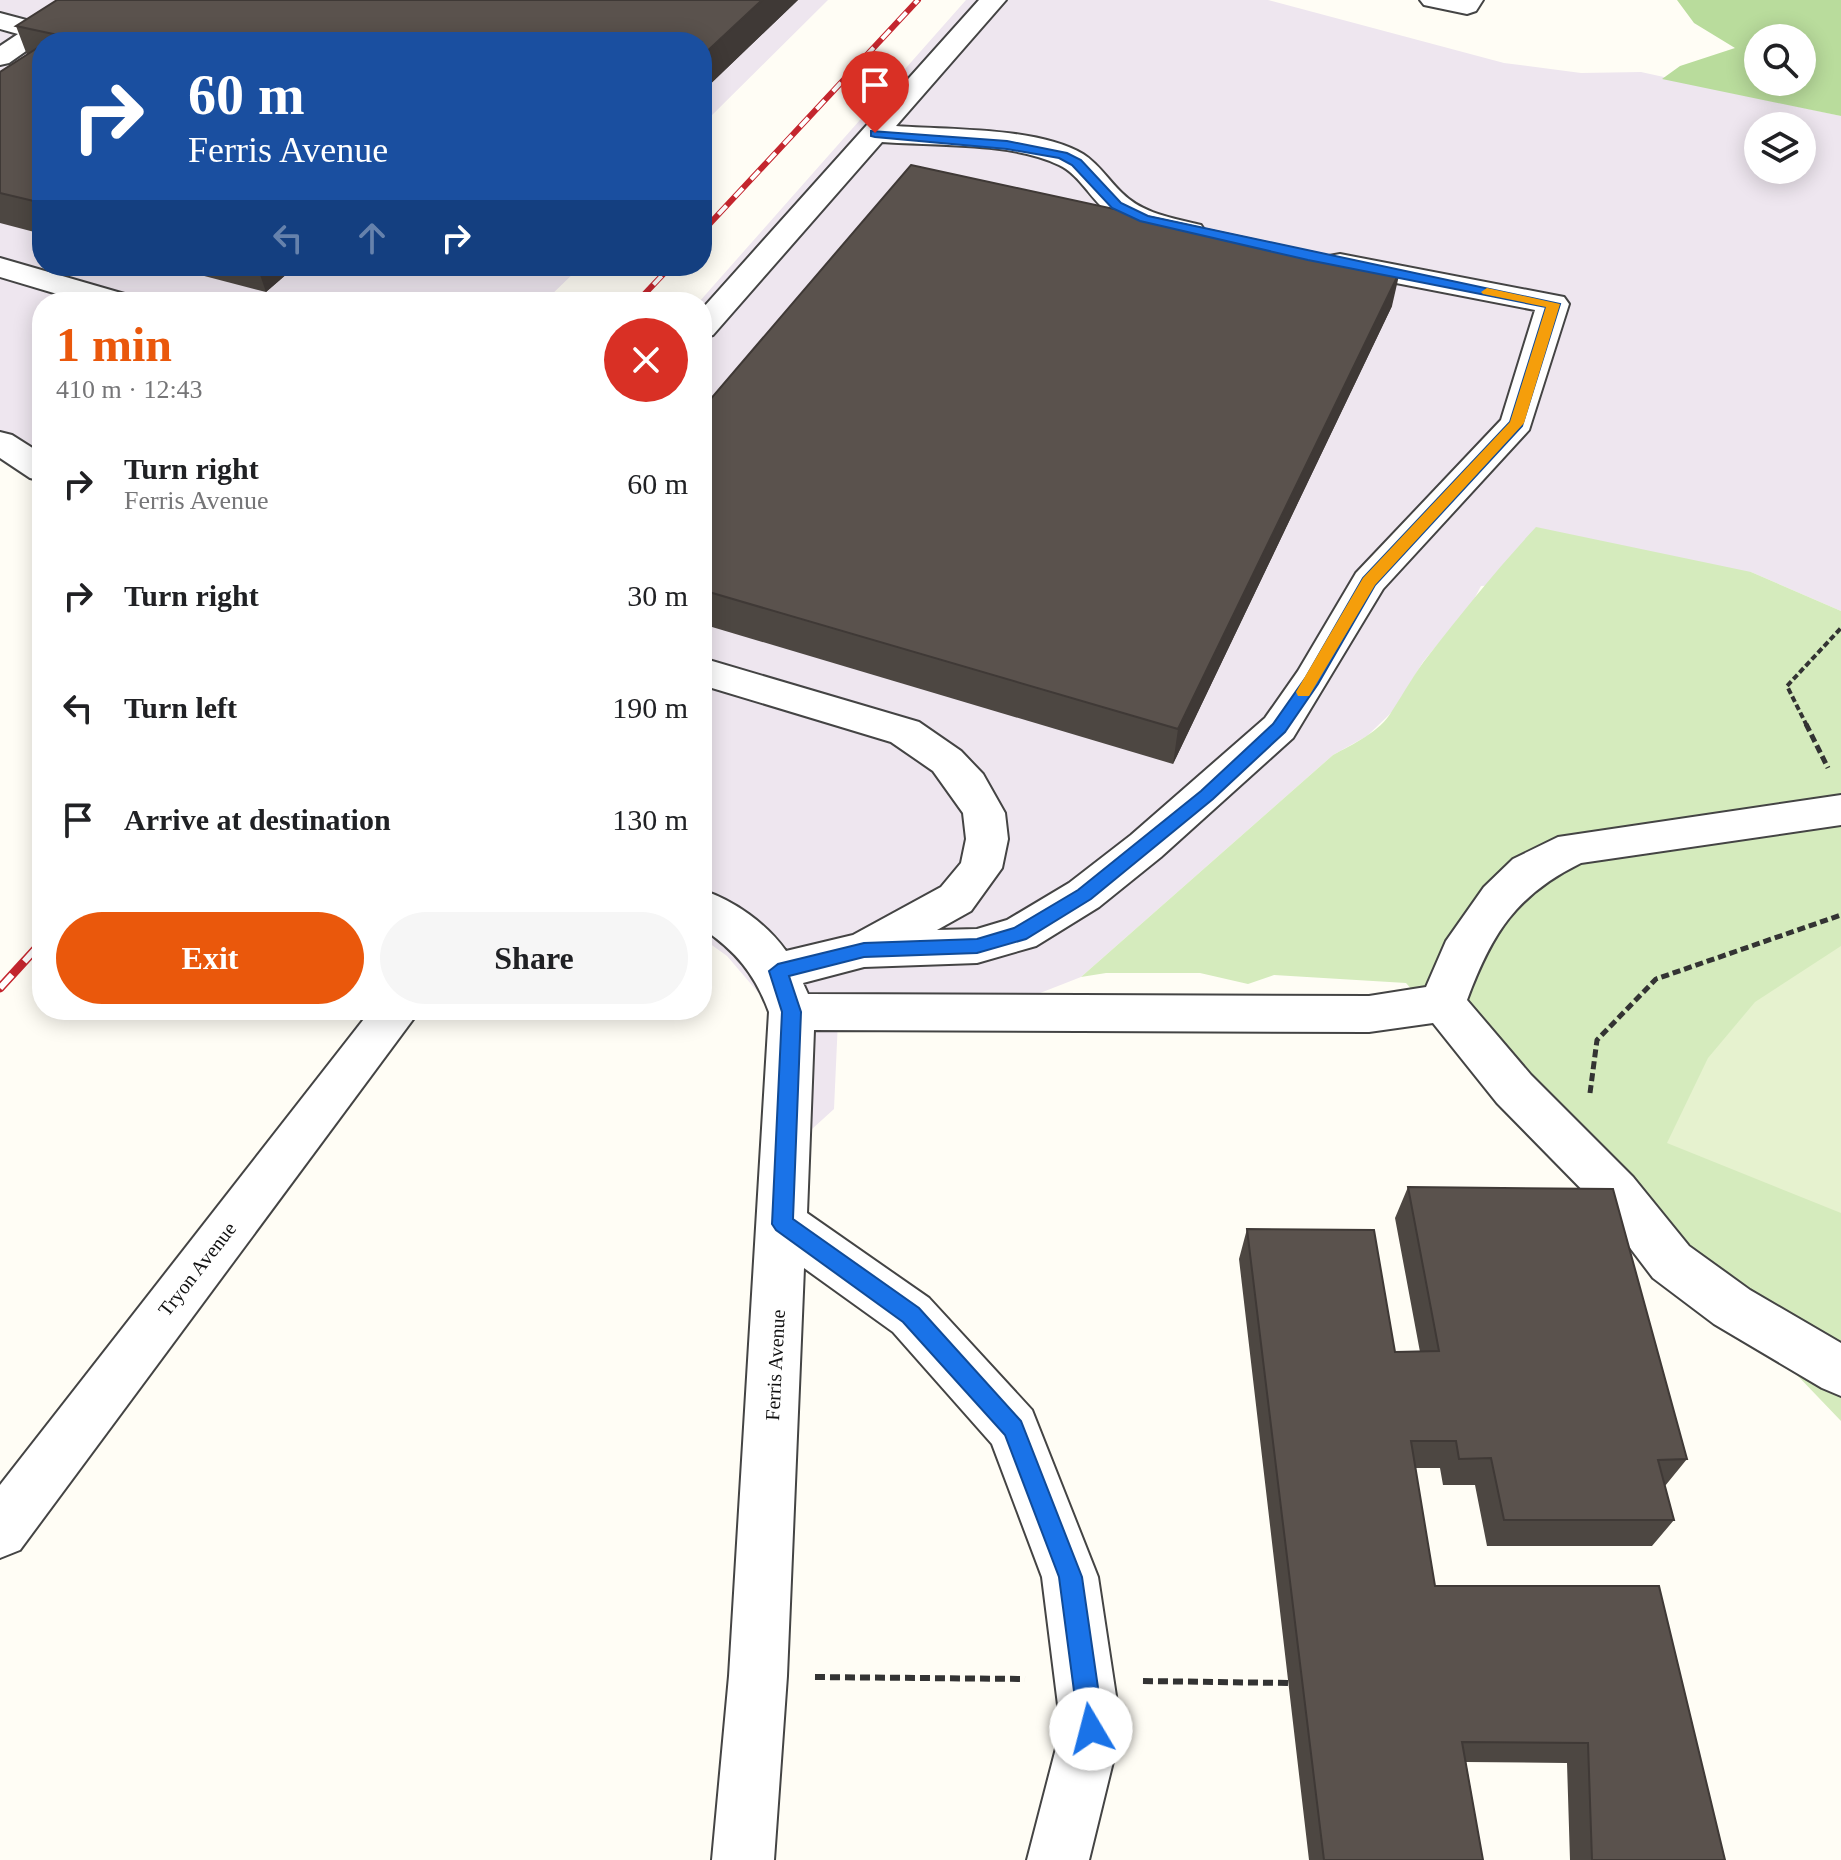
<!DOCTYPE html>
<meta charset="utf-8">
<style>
:root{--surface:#fff;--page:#f6f6f6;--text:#202124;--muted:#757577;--accent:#ea580c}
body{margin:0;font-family:"Times New Roman",serif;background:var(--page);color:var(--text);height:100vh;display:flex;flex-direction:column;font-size:30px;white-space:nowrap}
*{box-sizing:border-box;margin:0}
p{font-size:26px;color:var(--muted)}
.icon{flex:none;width:44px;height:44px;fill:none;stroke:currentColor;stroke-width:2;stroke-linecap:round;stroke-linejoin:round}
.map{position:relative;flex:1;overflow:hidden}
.drawer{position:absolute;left:32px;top:292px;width:680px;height:728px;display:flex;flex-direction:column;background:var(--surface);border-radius:32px;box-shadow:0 4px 20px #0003}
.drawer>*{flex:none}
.banner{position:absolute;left:32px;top:32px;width:680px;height:244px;border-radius:32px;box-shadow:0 4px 20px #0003;background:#1a4fa0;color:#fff;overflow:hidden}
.tools{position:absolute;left:1744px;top:24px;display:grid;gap:16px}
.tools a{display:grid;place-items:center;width:72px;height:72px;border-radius:50%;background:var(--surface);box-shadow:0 4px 20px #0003;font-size:40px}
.pin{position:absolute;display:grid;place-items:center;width:68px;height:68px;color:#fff;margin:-82px -34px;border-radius:50% 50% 50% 0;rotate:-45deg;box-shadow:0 0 8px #0007}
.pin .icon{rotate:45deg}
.me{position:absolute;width:88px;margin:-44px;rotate:352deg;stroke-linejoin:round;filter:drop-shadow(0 0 6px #0008)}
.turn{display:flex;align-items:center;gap:28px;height:168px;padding:0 24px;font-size:36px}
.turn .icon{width:104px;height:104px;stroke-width:2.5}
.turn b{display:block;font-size:56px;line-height:68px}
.lanes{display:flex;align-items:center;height:76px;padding:0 24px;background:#0003;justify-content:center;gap:40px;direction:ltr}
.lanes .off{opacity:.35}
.round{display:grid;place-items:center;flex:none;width:84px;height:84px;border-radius:42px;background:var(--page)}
.overview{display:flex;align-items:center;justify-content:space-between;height:136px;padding:0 24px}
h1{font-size:48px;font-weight:700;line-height:60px;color:var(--accent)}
.primary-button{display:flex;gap:16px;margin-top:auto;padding:16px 24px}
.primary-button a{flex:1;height:92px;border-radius:48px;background:var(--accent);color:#fff;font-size:32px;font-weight:700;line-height:92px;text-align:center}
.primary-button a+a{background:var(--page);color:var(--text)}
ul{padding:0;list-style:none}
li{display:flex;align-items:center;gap:24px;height:112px;padding:0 24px}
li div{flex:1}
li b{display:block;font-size:30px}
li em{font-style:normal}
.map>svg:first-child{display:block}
.industrial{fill:#eee6ef;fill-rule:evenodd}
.green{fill:#d5ebbd}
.forest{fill:#b9dc9c;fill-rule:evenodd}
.pitch{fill:#e6f2cf}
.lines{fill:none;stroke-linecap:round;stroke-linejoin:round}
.minor-casing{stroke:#444;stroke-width:4}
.path-far2{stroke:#333;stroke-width:4;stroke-dasharray:6 3;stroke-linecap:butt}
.path-far1{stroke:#333;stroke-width:5;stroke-dasharray:8 4;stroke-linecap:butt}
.path{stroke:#333;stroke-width:6;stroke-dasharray:10 5;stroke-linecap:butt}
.minor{fill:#fff;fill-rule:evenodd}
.rail-far1-casing{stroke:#c4262e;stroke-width:6}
.rail-casing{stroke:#c4262e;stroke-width:9}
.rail-far1{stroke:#fff;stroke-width:4;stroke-dasharray:12;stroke-linecap:butt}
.rail{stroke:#fff;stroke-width:6;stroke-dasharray:18;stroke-linecap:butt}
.wall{fill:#4d4742}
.shaded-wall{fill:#3f3936}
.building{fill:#5a524d;stroke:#3f3936;stroke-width:2}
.route{fill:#1a73e8;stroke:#114b97;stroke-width:2}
.slow{fill:#f59e0b}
.labels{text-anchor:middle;stroke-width:8;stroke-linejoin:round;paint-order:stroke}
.street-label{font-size:20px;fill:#111;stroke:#fff}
</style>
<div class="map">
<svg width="1841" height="1860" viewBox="0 0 1841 1860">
<rect width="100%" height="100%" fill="#fffdf5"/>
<!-- industrial -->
<g class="industrial">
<polygon points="0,0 828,0 702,125 702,42 42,42 42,266 581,266 544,302 42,302 42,480 0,452"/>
<path d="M966 0H1268L1504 63 1581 73 1641 72 1841 116V611L1751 572 1481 586 1472 603 1423 662 1393 711 1367 736 1333 755 1081 977 1035 995 838 1020 834 1109 812 1129 789 1122 769 1005 727 956 702 938 699 302ZM1758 126H1802V170H1758Z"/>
</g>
<!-- green -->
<path class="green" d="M1536 527 1751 572 1841 611V1421L1542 1109 1490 1078 1406 983 1274 975 1248 984 1200 973H1106L1081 977 1333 755C1353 744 1380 732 1392 711 1404 693 1415 672 1429 655 1464 610 1498 568 1536 527Z"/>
<!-- forest -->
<path class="forest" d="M1677 0H1841V116L1662 79 1680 66 1735 48 1694 23ZM1758 38H1802V82H1758Z"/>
<!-- pitch -->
<polygon class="pitch" points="1841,946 1841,1213 1667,1143 1708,1058 1755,1002"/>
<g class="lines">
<!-- minor casing -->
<g class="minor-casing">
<g id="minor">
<path d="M979 0H1006L896 126C949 130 1037 127 1083 154 1099 164 1109 181 1122 193 1143 214 1173 218 1201 225L1205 231 1201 237C1173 244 1124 227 1103 208 1088 194 1078 174 1059 165 1013 142 934 146 882 142L713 335 702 338V309Z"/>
<polygon points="1420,0 1483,0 1476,11 1467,14 1424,5"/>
<polygon points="0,13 49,26 53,32 9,63 0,65 0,46 18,34 0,29"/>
<path d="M1340 254 1564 297 1569 304 1529 430 1383 589 1293 738 1161 857 1099 907 1036 946 977 963 864 967 803 983 808 994 1369 996 1426 987 1446 941 1484 887 1513 859 1558 837 1841 795V825L1581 863C1516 895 1492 933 1467 1000L1531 1075 1633 1177 1689 1246 1750 1290 1841 1343V1396L1822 1388 1714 1324 1653 1278 1599 1207 1497 1103 1433 1023 1369 1032 814 1030 807 1213 929 1298 1032 1410 1098 1577 1121 1729 1089 1860H1027L1061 1729 1042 1577 992 1444 893 1332 804 1268 787 1676 774 1860H712L729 1676 769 1012C755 974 736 951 702 928V890C735 901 766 923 786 951L853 935 941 887 961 863 966 839 963 813 933 771 891 742 702 685V658L919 722 961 751 983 774 1005 813 1008 839 1002 868 971 911 937 930 977 929 1007 920 1069 883 1131 835 1265 718 1298 671 1356 573 1501 420 1535 310 1329 270 1325 263 1329 256Z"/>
<polygon points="0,258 128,295 133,302 84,302 0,277"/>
<polygon points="0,432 12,435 42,454 42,481 30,478 0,458"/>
<polygon points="371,1010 420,1010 20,1550 0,1558 0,1485"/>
</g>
</g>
<!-- path-far2 -->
<polyline class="path-far2" points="1807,726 1787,686 1841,628"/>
<!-- path-far1 -->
<g class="path-far1">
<polyline points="1806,724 1828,768"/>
<polyline points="1590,1093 1597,1040 1656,979 1841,915"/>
</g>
<!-- path -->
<g class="path">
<polyline points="815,1677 1025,1679"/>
<polyline points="1143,1681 1288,1683"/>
</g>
<!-- minor -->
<use href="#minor" class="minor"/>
<!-- rail-far1 casing -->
<g class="rail-far1-casing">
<g id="rail-far1">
<polyline points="702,232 918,0"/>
<polyline points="637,302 671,266"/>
</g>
</g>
<!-- rail casing -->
<g class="rail-casing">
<polyline id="rail" points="0,988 42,942"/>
</g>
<!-- rail-far1 -->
<use href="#rail-far1" class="rail-far1"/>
<!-- rail -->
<use href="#rail" class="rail"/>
</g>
<!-- wall -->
<g class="wall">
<polygon points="57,0 798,0 702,92 702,42 42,42 42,234 0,223 0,72 27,55 16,26"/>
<polygon points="166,266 296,266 266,292"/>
<polygon points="453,266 484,266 478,272"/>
<polygon points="1392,306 1173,764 702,624 702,409"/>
<polygon points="1408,1187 1687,1459 1665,1486 1674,1520 1652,1546 1487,1546 1475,1485 1443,1485 1440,1468 1415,1468 1435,1586 1725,1860 1570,1860 1567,1763 1466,1762 1483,1860 1309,1860 1239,1259 1247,1229 1395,1352 1420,1352 1395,1218"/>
</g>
<!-- shaded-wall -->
<g class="shaded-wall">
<polygon points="762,0 798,0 702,92 702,56"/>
<polygon points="257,266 296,266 266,292"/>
<polygon points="476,266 484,266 478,272"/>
<polygon points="1400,271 1392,306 1173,764 1178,729"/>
</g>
<!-- building -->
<g class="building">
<polygon points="57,0 762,0 702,56 702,42 47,42 58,35 16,26"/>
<polygon points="42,45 42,203 0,193 0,72"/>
<polygon points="911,165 1400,271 1178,729 702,590 702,409"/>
<polygon points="1408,1187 1613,1189 1687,1459 1658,1460 1674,1520 1504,1520 1491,1458 1459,1459 1456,1441 1411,1441 1435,1586 1659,1586 1725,1860 1592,1860 1588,1743 1462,1742 1483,1860 1324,1860 1247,1229 1374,1230 1395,1352 1439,1351"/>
</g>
<!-- route -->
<polygon class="route" points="871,131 1007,141 1067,153 1081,160 1121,203 1148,216 1560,304 1522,426 1375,585 1318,684 1285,732 1213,799 1091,899 1026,939 977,953 864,957 789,976 801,1012 793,1219 919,1308 1021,1421 1082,1577 1104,1729 1100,1738 1091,1741 1083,1738 1079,1729 1059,1577 1005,1435 903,1322 776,1230 772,1224 782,1012 769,971 778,964 864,943 977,939 1014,928 1078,890 1201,791 1273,724 1306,677 1363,578 1510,422 1546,307 1308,260 1140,221 1112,208 1072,165 1059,158 1007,149 875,137 871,136"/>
<!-- slow -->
<polygon class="slow" points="1487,288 1560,304 1524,423 1375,585 1309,696 1298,696 1296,692 1363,578 1510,422 1546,307 1483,294 1481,292"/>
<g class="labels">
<!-- street labels -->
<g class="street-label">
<text transform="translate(197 1269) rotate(-52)" y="7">Tryon Avenue</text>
<text transform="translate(775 1365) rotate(-87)" y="7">Ferris Avenue</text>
</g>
</g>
</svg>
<div class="tools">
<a><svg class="icon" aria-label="search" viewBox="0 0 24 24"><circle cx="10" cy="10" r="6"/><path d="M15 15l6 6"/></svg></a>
<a><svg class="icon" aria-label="layers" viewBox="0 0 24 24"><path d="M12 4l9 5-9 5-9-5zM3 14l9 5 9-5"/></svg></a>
</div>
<div class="pin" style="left:875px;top:133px;background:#d93025"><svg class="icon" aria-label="arrive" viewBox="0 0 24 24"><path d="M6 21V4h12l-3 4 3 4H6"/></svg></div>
<svg class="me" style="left:1091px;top:1729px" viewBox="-20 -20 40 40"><circle r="19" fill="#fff"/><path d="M0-13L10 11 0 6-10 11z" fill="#1a73e8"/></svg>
<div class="banner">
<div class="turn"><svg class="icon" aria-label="right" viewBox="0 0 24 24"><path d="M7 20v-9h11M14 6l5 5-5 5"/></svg><div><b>60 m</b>Ferris Avenue</div></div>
<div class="lanes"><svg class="icon off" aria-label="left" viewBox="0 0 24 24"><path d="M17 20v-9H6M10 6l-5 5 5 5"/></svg><svg class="icon off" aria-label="ahead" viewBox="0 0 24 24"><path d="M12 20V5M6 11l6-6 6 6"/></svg><svg class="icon" aria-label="right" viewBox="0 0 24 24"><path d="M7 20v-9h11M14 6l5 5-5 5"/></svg></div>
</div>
<section class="drawer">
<div class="overview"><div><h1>1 min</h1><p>410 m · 12:43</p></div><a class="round" style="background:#d93025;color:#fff"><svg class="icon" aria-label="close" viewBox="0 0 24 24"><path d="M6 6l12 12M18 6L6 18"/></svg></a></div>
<ul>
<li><svg class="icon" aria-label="right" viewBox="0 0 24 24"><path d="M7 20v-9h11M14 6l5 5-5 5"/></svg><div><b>Turn right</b><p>Ferris Avenue</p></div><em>60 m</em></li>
<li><svg class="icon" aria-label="right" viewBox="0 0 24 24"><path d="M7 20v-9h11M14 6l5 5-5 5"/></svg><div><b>Turn right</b></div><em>30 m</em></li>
<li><svg class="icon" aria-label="left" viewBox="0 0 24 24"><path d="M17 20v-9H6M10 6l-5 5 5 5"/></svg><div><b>Turn left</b></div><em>190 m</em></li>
<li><svg class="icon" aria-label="arrive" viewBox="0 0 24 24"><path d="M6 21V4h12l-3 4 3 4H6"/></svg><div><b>Arrive at destination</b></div><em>130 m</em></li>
</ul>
<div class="primary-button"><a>Exit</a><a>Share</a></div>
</section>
</div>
